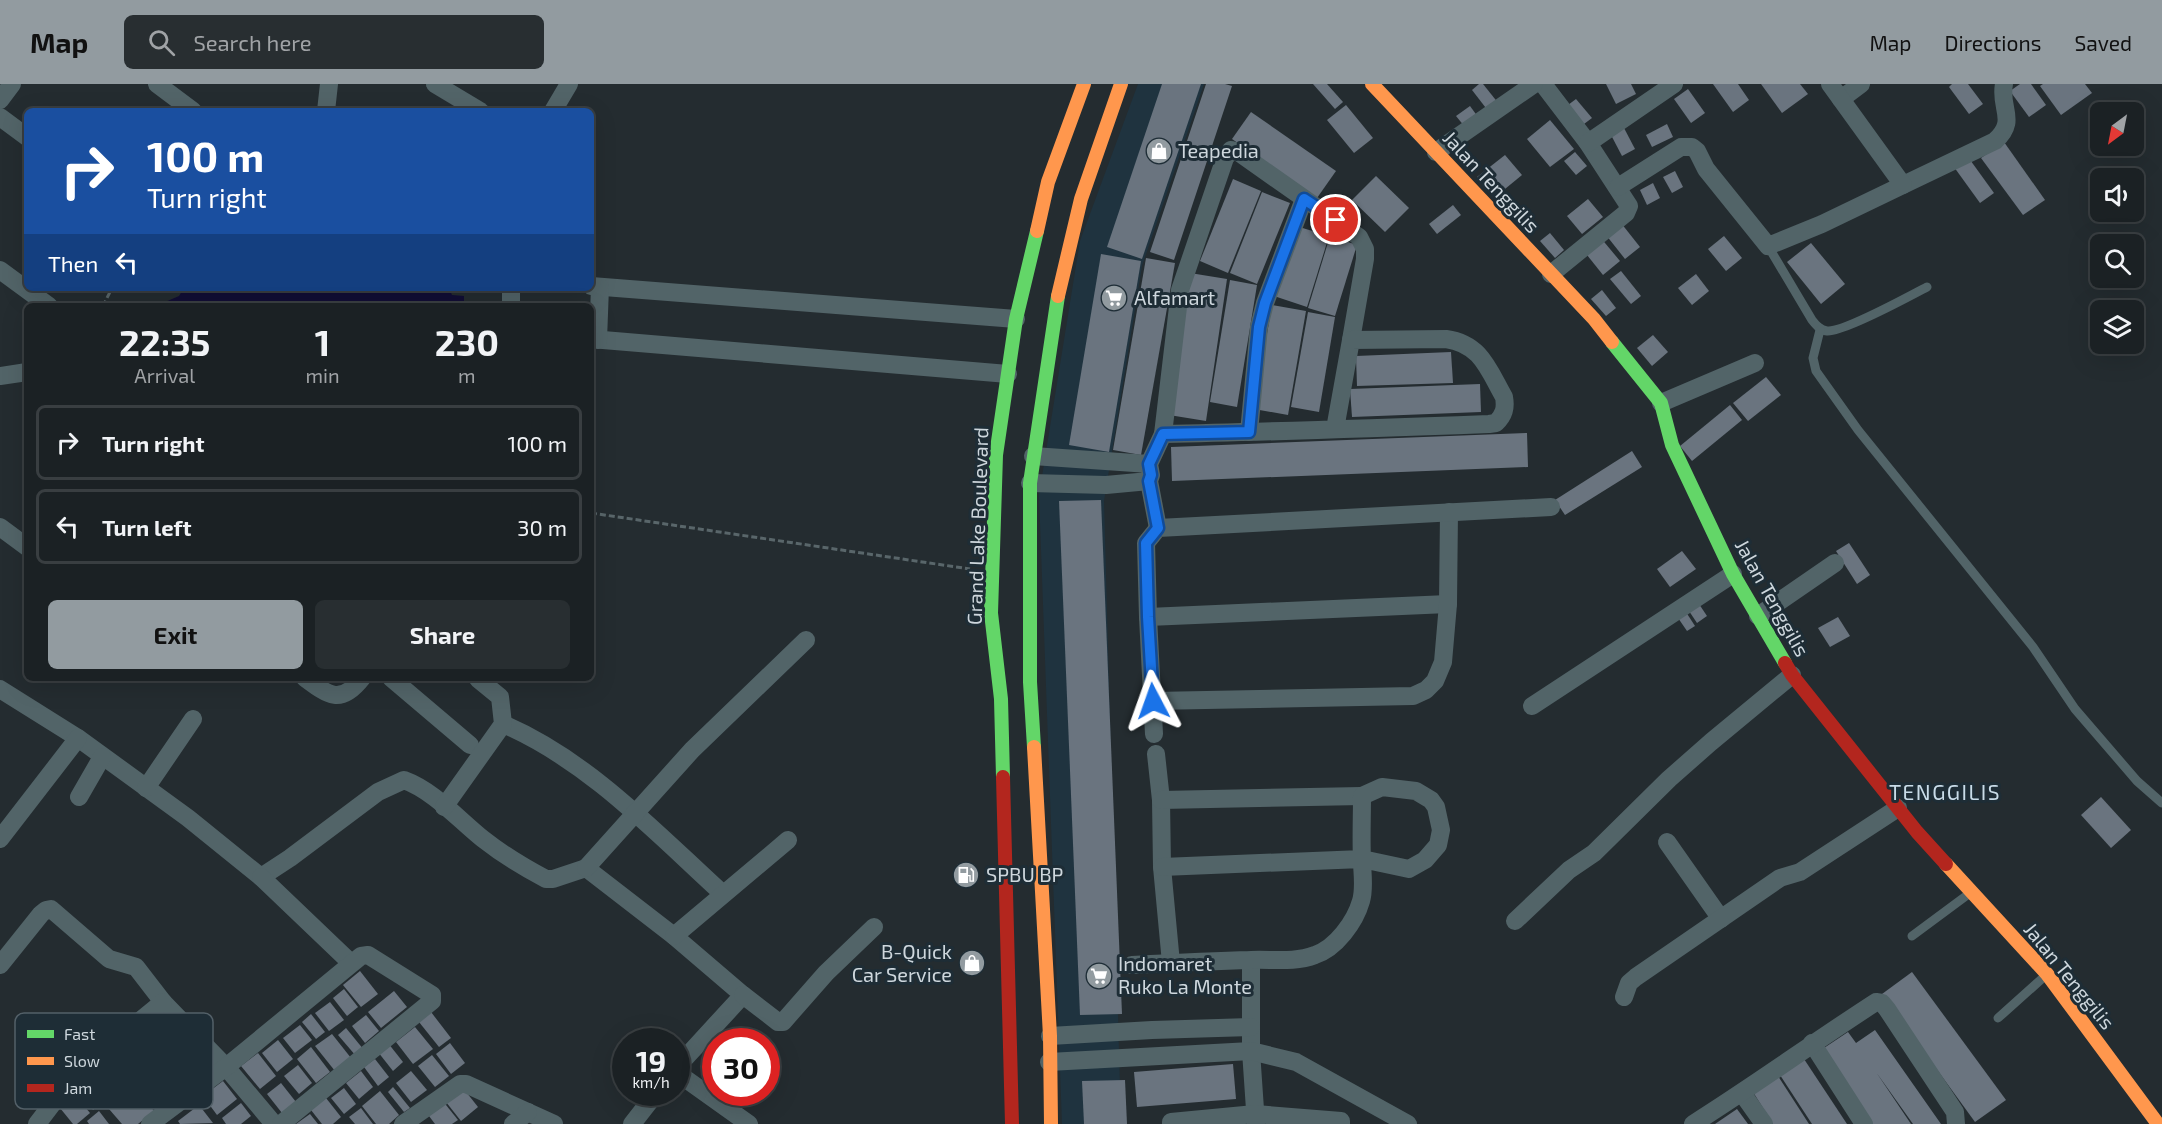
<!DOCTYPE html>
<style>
:root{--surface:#1b2124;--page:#282e31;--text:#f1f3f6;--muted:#a0a3a6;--line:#393e41;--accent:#929ba0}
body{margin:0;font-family:"Exo 2",sans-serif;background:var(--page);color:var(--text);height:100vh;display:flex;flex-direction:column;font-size:22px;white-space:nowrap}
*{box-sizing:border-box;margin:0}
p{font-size:20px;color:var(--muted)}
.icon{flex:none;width:33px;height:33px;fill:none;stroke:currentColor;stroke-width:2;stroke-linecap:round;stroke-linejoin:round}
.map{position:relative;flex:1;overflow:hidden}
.details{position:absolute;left:24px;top:219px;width:570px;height:378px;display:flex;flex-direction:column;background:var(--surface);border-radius:9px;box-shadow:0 6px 24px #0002,0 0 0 2px var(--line)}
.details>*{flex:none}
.guide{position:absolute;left:24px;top:24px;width:570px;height:183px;border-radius:9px;box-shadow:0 6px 24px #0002,0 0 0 2px var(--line);background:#1a4fa0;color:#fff;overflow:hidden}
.needle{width:39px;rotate:212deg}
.controls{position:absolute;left:2090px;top:18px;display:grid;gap:12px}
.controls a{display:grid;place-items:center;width:54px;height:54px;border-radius:9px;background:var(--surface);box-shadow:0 6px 24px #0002,0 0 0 2px var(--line);font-size:30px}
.speed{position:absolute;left:612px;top:944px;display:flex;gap:12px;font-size:30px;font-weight:700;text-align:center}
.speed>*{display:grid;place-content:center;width:78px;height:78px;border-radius:50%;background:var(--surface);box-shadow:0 6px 24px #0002,0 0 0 2px var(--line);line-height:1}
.speed small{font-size:15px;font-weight:400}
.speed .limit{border:9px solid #d22;background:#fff;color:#111}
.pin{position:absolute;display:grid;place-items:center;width:51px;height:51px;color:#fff;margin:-26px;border:3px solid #fff;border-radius:50%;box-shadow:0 2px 6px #0007}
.me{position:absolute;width:66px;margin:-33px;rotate:356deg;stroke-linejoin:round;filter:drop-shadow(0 0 4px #0008)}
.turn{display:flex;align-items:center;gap:21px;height:126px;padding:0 24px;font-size:27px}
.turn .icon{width:78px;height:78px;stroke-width:2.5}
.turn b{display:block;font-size:42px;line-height:51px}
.then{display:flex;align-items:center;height:57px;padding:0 24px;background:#0003;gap:12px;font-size:22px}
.eta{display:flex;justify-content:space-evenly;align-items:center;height:102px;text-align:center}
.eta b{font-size:36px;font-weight:700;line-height:42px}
.action{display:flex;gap:12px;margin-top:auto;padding:12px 24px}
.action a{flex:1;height:69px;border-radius:9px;background:var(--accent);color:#111;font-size:24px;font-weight:700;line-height:69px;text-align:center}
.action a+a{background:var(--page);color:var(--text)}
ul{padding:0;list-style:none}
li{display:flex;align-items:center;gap:18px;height:75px;margin:0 12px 9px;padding:0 12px;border:3px solid var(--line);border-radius:9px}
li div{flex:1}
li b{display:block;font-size:22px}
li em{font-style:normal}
header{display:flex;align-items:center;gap:36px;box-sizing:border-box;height:84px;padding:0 30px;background:var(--accent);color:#111}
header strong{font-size:28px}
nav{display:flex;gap:33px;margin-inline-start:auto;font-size:21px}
.search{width:420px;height:54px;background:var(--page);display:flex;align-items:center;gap:15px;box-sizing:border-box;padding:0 21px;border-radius:9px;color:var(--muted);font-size:22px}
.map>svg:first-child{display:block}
.built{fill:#1f333f}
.water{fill:#120e36}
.building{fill:#6a747f}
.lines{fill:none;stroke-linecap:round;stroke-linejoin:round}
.path{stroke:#59666a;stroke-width:3;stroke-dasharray:6 3;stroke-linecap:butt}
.lane{stroke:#526468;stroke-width:9}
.street{stroke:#526468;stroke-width:18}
.fast{stroke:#63d668;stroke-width:14}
.slow{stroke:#ff974d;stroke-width:14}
.jam{stroke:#b3261e;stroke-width:14}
.route-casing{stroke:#114b97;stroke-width:15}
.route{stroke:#1a73e8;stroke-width:10}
.labels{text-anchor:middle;stroke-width:6;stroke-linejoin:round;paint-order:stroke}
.poi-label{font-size:20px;fill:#ced7dd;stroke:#1e2d36;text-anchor:start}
.street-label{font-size:20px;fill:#ced7dd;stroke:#1e2d36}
.neighbourhood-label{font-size:21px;letter-spacing:1.5px;fill:#c9dce8;stroke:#1e2d36}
.key{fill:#1e2d36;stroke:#536068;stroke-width:1.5}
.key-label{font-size:16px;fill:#ced7dd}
</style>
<header>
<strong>Map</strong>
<div class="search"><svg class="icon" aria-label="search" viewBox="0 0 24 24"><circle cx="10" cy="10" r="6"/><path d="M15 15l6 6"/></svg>Search here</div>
<nav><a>Map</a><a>Directions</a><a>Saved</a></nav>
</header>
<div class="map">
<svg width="2162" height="1040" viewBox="0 0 2162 1040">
<rect width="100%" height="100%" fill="#242c30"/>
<!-- built -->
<polygon class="built" points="1138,0 1204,0 1142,182 1104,417 1121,1040 1062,1040 1039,411 1080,157"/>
<!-- water -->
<polygon class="water" points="184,204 449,204 452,211 464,212 464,222 166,222 165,218 179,212"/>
<!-- building -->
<g class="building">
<polygon points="1162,0 1201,0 1142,175 1107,163"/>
<polygon points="1206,0 1225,0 1232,2 1174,176 1150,168"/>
<polygon points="1313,0 1327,0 1343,18 1335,25"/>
<polygon points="1479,0 1483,0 1499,20 1489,28 1472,6"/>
<polygon points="1606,0 1631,0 1636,10 1616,20"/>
<polygon points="1713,0 1738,0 1749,16 1733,28"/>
<polygon points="1761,0 1800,0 1808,10 1782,29"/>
<polygon points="1952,0 1968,0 1983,20 1969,30 1949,3"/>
<polygon points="2020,0 2031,0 2046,21 2029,33 2010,7"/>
<polygon points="2043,0 2085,0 2092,9 2061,31 2040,2"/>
<polygon points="1688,5 1705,29 1691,39 1674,15"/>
<polygon points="1576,15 1592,34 1580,43 1564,24"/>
<polygon points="1346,21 1373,54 1354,69 1327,36"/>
<polygon points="1470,22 1478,33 1465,43 1456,32"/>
<polygon points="1251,28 1336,87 1317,114 1232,55"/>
<polygon points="1550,36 1574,65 1550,83 1527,55"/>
<polygon points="1667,40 1673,53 1652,63 1646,51"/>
<polygon points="1624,44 1635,65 1622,72 1611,51"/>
<polygon points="2004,58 2045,116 2023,131 1981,74"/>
<polygon points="1575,68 1587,82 1576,91 1564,77"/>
<polygon points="1505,71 1522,91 1494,114 1477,93"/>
<polygon points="1968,73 1994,109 1980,119 1954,83"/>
<polygon points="1675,87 1683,103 1672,109 1663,93"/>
<polygon points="1376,92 1409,124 1385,148 1352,116"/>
<polygon points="1233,95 1261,107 1228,189 1200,177"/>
<polygon points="1653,99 1660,114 1647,121 1640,106"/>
<polygon points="1262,108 1290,119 1257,200 1230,189"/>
<polygon points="1588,115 1603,133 1582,150 1567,132"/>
<polygon points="1453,121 1461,131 1437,150 1429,140"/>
<polygon points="1621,139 1640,163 1625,175 1606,151"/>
<polygon points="1296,142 1329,152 1307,223 1274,212"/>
<polygon points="1550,149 1564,166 1555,174 1540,157"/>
<polygon points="1330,152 1357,161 1335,232 1308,224"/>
<polygon points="1724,152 1742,174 1726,187 1708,165"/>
<polygon points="1600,153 1620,177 1603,191 1583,166"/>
<polygon points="1811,159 1845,200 1821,220 1787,178"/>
<polygon points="1101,170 1141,177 1109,368 1069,361"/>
<polygon points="1146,174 1175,179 1141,371 1113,366"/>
<polygon points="1621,187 1641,212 1631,220 1610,195"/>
<polygon points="1190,189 1227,195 1206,337 1169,331"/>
<polygon points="1696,190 1709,207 1692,221 1678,204"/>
<polygon points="1230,196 1257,201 1237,323 1210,318"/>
<polygon points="1602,206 1616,224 1606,232 1591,215"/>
<polygon points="1272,221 1306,227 1288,331 1254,325"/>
<polygon points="1308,228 1335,233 1319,328 1291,323"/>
<polygon points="1653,251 1668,268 1652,282 1637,264"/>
<polygon points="1451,268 1453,299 1357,302 1356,272"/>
<polygon points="1766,293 1781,311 1748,337 1733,319"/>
<polygon points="1480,300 1481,328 1352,333 1350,305"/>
<polygon points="1730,321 1742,336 1692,377 1680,362"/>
<polygon points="1527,349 1528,383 1172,397 1171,363"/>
<polygon points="1632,367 1642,383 1565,431 1555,416"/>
<polygon points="1101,416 1122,930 1080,931 1059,417"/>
<polygon points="1849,459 1870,491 1857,500 1836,467"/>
<polygon points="1682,467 1696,485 1670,503 1657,485"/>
<polygon points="1699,520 1707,532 1697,539 1689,527"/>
<polygon points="1684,525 1695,542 1687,547 1676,531"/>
<polygon points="1838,533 1850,552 1830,563 1818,544"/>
<polygon points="2101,713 2131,746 2111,764 2081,731"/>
<polygon points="360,887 378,910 361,923 343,901"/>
<polygon points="1912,888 2006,1016 1975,1038 1882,910"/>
<polygon points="344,905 358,923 347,932 333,914"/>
<polygon points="394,907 407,923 381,944 368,928"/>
<polygon points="330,918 344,936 329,947 315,929"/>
<polygon points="431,928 451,954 439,963 419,938"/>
<polygon points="311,930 325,948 316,955 302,938"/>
<polygon points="366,931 379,947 365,959 352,942"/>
<polygon points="300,941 312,956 295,969 283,954"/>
<polygon points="415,943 433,965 413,980 396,958"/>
<polygon points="346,944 364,966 356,972 338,951"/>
<polygon points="1875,946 1941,1040 1913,1040 1876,988 1911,1040 1871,1040 1821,966 1848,948 1856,959"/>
<polygon points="332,950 351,974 335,987 315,962"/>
<polygon points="278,956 293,975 277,988 262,969"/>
<polygon points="388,959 403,978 393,987 378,968"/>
<polygon points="450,959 465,979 451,990 436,970"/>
<polygon points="311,963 330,988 316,999 297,975"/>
<polygon points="258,969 276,992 260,1005 241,982"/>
<polygon points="432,971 449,992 435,1003 418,982"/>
<polygon points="109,972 126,994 110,1007 113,1010 93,1026 73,1000"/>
<polygon points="375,975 389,993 378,1002 364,983"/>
<polygon points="1804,975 1847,1040 1812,1040 1780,991"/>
<polygon points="1233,980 1236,1015 1137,1023 1134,988"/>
<polygon points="298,981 312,999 299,1010 284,992"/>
<polygon points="361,987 373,1003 359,1015 346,999"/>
<polygon points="411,987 427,1006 411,1018 396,999"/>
<polygon points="1778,992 1809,1040 1773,1040 1753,1008"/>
<polygon points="1125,996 1127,1040 1084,1040 1082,997"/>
<polygon points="223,997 237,1015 217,1031 203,1012"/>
<polygon points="281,999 296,1018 282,1029 267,1010"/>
<polygon points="393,1003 410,1024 404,1028 388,1008"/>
<polygon points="135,1004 154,1027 138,1040 122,1040 109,1025"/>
<polygon points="344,1004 356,1020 344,1030 331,1014"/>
<polygon points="463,1004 478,1023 461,1037 446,1018"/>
<polygon points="380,1007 399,1031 389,1040 376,1040 362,1022"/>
<polygon points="76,1012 90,1029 77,1040 73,1040 60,1024"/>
<polygon points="326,1014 341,1033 333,1040 322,1040 311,1026"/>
<polygon points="442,1016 458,1036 452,1040 435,1040 426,1028"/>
<polygon points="241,1019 251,1032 241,1040 226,1040 222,1034"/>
<polygon points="199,1021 213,1039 180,1040 178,1037"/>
<polygon points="361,1024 373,1040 355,1040 349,1033"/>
<polygon points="1737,1025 1748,1040 1715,1040"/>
<polygon points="99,1027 109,1040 89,1040 87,1037"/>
<polygon points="310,1030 318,1040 296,1040"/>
</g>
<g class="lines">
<!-- path -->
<g class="path">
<polyline points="103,222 112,204"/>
<polyline points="591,429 970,485"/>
</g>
<!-- lane -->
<g class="lane">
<path d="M1768 162 1812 236C1816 241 1820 246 1827 247 1842 249 1910 212 1927 203"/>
<polyline points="1820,246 1813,274 1816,287 1858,346 2033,563 2075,625 2137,697 2162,719"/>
<polyline points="1912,852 1970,809"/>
<polyline points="1998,934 2045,892"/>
</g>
<!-- street -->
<g class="street">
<polyline points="157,0 193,27"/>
<polyline points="435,0 480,27"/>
<polyline points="1543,0 1588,59 1629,122 1626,129 1551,190"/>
<polyline points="1841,15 1861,0"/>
<polyline points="0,16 12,0"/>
<polyline points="326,27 329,0"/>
<polyline points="553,27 569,0"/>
<polyline points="0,33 27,53"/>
<polyline points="1588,59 1674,0"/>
<polyline points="1436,68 1534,0"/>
<path d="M1903 101 1995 57C2018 36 1999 25 2004 0"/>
<polyline points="1618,103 1681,63 1692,63 1697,67 1706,85 1768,162 1822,140 1903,101 1830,0"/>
<polyline points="0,186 49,222"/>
<polyline points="591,202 1016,235"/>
<polyline points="511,222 511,204"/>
<polyline points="591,255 1008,290"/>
<polyline points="598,256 600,203"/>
<polyline points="0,292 27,288"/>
<polyline points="1661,319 1755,279"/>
<polyline points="1249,348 1259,243 1265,219 1304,115"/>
<polyline points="1163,350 1180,206 1225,74 1231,66 1238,68 1359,153 1365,165 1365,175 1351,256"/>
<polyline points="1033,372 1149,380"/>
<polyline points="1030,399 1106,401 1149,397"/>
<polyline points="0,443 27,463"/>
<path d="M1158 444 1149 397 1151 391 1149 380 1163 350C1272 348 1381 344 1489 340L1496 339C1504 331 1506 324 1504 313 1488 285 1481 260 1446 255L1351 256 1335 345"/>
<polyline points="1758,532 1835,479"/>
<polyline points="1148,533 1448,520"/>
<path d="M305 594C329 612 341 621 362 594"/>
<polyline points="391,594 470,661"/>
<path d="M0 605 78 654 188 734 261 793 290 774 378 708 404 696C434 707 458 735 483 755 502 770 525 784 546 795H553L586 784 674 852 743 911 676 984"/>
<polyline points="1153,617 1413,612 1426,606 1435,597 1443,578 1448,520 1449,428"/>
<polyline points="1532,622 1733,490"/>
<path d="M503 640C589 677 655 748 723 810"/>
<polyline points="1154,650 1148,533 1146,459 1158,444 1551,423"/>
<polyline points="1156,670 1161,716 1162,783 1171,879"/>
<polyline points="146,704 193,635"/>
<polyline points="79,713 102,673"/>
<polyline points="1161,716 1362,712"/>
<polyline points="444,723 503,640 500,613 478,595"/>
<polyline points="0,755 78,654"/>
<polyline points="1667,758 1721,835"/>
<polyline points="586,784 692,666 806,556"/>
<polyline points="261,793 351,879"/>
<polyline points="1515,837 1569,786 1594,769 1669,695 1711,658 1792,591"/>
<polyline points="674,852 788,756"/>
<polyline points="1251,876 1251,967 1256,1040"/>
<polyline points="0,881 41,830 46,826 51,825 109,875 136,883 163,918 226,983 274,1040"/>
<path d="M1132 881C1171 879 1211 877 1251 876 1272 875 1294 879 1315 871 1336 864 1355 838 1361 817 1365 804 1362 789 1362 776 1361 755 1362 733 1362 712L1382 703 1416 707 1431 716 1436 723 1441 746 1438 761 1425 776 1409 785 1362 775 1162 783"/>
<polyline points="743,911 778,938 783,938 826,889 874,843"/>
<polyline points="1624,913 1629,899 1636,893 1780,794 1800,788 1898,724"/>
<polyline points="1050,952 1152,946 1251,943"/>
<polyline points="1812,959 1864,1040"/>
<polyline points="1049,978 1251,967 1296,978 1408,1040"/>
<polyline points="676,988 749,1040"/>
<polyline points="1742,1009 1764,1040"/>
<polyline points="37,1040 75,990 163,918"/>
<polyline points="150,1040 226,983 361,872 368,871 432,911 432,917 281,1040"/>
<polyline points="403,1040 460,1000 466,1000 554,1040"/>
<polyline points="513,1040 528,1028"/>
<polyline points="632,1040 657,1008"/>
<polyline points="1171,1040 1171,1038 1255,1030 1341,1037 1341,1040"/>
<path d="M1693 1040C1755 1001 1814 958 1876 918L1882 919 1887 925 1955 1028 1956 1040"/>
</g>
<!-- fast -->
<g class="fast">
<polyline points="1612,258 1661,319 1672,361 1733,490 1785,579"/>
<polyline points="1034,663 1030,598 1030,399 1058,212"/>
<polyline points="1003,693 1001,615 991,529 996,371 1016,235 1037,147"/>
</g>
<!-- slow -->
<g class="slow">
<polyline points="1372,0 1594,235 1612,258"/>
<polyline points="1037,147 1048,98 1084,0"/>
<polyline points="1058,212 1081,115 1121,0"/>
<polyline points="1034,663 1050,952 1051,1040"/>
<polyline points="1946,780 2047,890 2158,1040"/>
</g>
<!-- jam -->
<g class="jam">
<polyline points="1785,579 1792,591 1917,748 1946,780"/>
<polyline points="1003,693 1012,1040"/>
</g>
</g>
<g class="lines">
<!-- route casing -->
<g class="route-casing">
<polyline id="route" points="1153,617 1148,533 1146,459 1158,444 1149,397 1151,391 1149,380 1163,350 1249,348 1259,243 1265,219 1304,115 1336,136"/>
</g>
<!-- route -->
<use href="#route" class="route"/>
</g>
<!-- icons -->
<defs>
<g id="shop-disc" transform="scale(1.35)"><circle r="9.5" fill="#929ba0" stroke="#1e2d36"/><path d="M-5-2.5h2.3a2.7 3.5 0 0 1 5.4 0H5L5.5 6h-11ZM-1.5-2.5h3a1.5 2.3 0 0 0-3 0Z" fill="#fff"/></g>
<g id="supermarket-disc" transform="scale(1.35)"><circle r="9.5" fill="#929ba0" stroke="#1e2d36"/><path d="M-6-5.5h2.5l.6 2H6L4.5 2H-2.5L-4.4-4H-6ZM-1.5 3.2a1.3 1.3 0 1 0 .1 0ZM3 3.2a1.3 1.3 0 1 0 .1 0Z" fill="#fff"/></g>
<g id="fuel-disc" transform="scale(1.35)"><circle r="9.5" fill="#929ba0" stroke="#1e2d36"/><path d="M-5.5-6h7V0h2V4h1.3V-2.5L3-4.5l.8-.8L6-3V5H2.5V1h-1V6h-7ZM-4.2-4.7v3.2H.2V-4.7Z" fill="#fff"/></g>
</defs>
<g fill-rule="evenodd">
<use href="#shop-disc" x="1159" y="67"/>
<use href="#supermarket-disc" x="1114" y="214"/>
<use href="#fuel-disc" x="966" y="791"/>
<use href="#shop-disc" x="972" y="879"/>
<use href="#supermarket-disc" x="1099" y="892"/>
</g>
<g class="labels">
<!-- poi labels -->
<g class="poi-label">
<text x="1178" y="74">Teapedia</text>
<text x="1134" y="221">Alfamart</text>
<text x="986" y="798">SPBU BP</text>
<text x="952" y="875" text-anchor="end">B-Quick<tspan x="952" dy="23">Car Service</tspan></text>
<text x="1118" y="887">Indomaret<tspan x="1118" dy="23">Ruko La Monte</tspan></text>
</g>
<!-- street labels -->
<g class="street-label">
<text transform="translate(1491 98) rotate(47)" y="7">Jalan Tenggilis</text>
<text transform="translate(978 442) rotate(-88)" y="7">Grand Lake Boulevard</text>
<text transform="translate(1772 514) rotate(61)" y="7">Jalan Tenggilis</text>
<text transform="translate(2069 892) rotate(51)" y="7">Jalan Tenggilis</text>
</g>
<!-- neighbourhood labels -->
<g class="neighbourhood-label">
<text x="1945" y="716">TENGGILIS</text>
</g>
</g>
<!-- legend -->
<rect x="15" y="929" width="198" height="96" rx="9" class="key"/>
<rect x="27" y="946" width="27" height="8" fill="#63d668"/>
<rect x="27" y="973" width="27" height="8" fill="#ff974d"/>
<rect x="27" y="1000" width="27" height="8" fill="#b3261e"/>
<g class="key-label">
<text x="64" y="956">Fast</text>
<text x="64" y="983">Slow</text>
<text x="64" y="1010">Jam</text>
</g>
</svg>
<div class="controls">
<a><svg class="needle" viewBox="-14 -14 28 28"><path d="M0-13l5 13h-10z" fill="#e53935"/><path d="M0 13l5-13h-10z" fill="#a0a3a6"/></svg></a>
<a><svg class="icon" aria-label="sound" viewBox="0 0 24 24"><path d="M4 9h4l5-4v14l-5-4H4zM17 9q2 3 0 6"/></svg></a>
<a><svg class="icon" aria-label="search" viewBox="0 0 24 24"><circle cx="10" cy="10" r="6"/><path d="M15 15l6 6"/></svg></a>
<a><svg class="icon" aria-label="layers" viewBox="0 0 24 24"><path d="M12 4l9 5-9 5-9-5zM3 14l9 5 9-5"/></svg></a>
</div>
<div class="speed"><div>19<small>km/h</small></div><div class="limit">30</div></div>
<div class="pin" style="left:1336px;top:136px;background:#d93025"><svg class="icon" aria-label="arrive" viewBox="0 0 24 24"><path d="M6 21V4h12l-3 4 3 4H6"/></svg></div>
<svg class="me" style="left:1153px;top:617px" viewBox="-20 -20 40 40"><path d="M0-17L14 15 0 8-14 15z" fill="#1a73e8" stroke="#fff" stroke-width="4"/></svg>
<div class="guide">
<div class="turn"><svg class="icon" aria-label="right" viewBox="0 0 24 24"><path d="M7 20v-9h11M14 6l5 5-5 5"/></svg><div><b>100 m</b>Turn right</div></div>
<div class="then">Then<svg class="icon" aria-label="left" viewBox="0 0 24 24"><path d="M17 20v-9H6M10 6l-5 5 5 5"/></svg></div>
</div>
<section class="details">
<div class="eta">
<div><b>22:35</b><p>Arrival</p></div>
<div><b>1</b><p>min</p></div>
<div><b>230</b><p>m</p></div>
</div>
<ul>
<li><svg class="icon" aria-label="right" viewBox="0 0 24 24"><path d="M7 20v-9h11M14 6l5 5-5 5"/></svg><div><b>Turn right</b></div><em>100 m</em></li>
<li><svg class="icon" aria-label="left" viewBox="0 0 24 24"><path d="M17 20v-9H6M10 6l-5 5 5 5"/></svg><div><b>Turn left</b></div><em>30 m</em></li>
</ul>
<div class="action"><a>Exit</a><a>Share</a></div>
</section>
</div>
